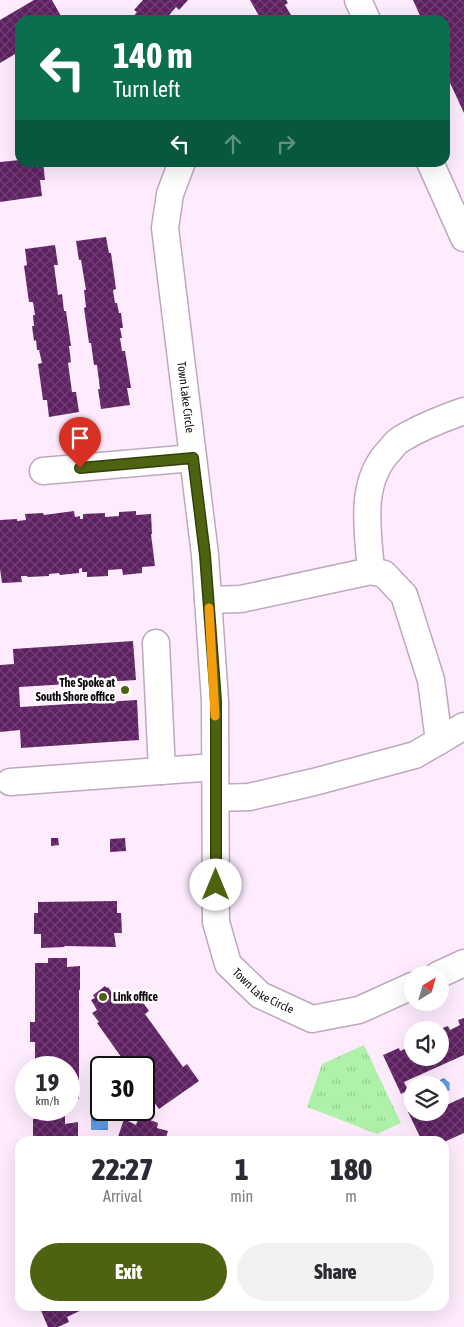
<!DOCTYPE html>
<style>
:root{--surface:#fff;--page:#f2f2f3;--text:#2b2b33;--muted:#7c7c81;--accent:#4e6310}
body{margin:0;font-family:"Asap Condensed",sans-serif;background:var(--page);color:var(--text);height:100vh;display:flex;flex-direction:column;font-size:19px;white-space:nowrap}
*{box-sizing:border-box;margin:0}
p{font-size:16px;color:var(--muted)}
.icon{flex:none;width:28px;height:28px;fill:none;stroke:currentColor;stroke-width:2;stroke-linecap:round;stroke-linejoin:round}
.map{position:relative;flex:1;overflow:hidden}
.drawer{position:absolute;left:15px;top:1136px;width:434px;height:175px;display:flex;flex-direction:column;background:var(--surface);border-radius:15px;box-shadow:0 5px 20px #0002}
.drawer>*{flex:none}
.top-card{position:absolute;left:15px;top:15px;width:435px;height:152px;border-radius:15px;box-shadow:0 5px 20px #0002;background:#0b6e4f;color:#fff;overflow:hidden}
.needle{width:32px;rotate:37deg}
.buttons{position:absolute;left:404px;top:966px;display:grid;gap:10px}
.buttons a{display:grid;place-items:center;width:45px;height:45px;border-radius:50%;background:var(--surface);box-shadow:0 5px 20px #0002;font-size:25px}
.speed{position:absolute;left:15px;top:1056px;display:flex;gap:10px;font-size:25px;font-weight:700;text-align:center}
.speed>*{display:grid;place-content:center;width:65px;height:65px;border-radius:50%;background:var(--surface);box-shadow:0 5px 20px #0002;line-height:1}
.speed small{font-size:12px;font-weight:400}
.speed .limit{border:2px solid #111;border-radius:8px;background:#fff;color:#111}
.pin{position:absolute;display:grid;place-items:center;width:42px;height:42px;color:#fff;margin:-51px -21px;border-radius:50% 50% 50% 0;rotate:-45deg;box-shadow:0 0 5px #0007}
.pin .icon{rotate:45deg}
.me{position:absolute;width:55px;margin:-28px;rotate:0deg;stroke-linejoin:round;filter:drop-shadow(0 0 4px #0008)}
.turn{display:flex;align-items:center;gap:18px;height:105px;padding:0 15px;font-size:22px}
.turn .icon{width:65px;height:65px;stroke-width:2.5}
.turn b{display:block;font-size:35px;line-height:42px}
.lanes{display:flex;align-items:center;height:48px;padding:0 15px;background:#0003;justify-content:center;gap:25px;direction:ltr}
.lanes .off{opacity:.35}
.eta{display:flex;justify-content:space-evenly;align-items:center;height:85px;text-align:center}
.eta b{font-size:30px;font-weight:800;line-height:35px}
.button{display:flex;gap:10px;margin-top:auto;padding:10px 15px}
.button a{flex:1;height:58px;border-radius:30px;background:var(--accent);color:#fff;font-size:20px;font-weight:800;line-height:58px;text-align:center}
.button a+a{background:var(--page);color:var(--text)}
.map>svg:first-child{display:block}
.park{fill:url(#park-tufts)}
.water{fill:url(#water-waves)}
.building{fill:url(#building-cross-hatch)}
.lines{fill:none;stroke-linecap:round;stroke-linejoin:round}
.minor-casing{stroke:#bea8be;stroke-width:29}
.minor{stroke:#fff;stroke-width:26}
.route-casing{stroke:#33400a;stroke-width:12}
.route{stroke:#4e6310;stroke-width:9}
.slow{stroke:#f59e0b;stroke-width:9}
.poi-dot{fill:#4e6310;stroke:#fff;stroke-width:2}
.labels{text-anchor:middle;stroke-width:5;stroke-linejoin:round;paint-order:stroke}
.street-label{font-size:12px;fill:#100910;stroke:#fff}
.poi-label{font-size:12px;font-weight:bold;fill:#100910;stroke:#fff;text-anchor:end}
</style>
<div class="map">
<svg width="464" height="1327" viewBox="0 0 464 1327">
<defs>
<pattern id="park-tufts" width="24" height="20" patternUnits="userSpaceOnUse" patternTransform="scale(1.25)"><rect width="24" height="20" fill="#b0f1a9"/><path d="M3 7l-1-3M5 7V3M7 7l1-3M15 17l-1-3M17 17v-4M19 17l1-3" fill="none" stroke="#96cd90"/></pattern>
<pattern id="water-waves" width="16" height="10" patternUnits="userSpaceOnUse" patternTransform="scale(1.25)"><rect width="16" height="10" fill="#609ce4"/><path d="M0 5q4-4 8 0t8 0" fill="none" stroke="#4e7db7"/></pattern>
<pattern id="building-cross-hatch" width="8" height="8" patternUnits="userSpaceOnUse" patternTransform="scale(1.25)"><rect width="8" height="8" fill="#5e2162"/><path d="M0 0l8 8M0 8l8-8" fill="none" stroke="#703f73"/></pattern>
</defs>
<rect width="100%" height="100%" fill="#feecfe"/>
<!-- park -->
<polygon class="park" points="364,1045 401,1123 377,1134 307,1107 322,1064"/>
<!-- water -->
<g class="water">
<path d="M444 1078C454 1087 448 1079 450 1090L440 1095V1085H429Z"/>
<polygon points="91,1092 101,1093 101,1110 108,1110 108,1130 91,1130"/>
</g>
<!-- building -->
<g class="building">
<polygon points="34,0 52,0 62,18 59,20 20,20 20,51 0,63 0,20"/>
<polygon points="143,0 188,0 179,10 176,7 165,20 130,20 137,12 134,10"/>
<polygon points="250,0 286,0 288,3 285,5 294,20 257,20 256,19 259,16"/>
<polygon points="413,0 464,0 464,113 445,72 445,20 422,20"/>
<polygon points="20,160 20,162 43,162 45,180 40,180 42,196 0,202 0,162"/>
<polygon points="106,237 109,253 111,253 116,289 113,290 115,303 117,303 119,313 121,313 123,328 120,328 122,338 120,338 122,351 125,351 131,388 127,388 130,405 101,409 98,389 100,389 97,365 94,365 91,343 89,343 84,308 86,307 84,290 86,290 81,260 79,260 76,241"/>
<polygon points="55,245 58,265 54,265 58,295 62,294 64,311 66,311 71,346 69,346 71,362 68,363 72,392 76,392 79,412 49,417 47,400 43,400 38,364 42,363 39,350 37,350 36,340 34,341 32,326 34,326 33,315 35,315 33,302 29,302 24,266 27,265 25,249"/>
<polygon points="74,511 75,517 80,516 80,519 83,519 83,514 105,513 105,517 119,516 119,512 136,511 136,515 151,514 152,534 151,534 155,566 142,567 142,573 123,575 122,569 108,570 108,576 87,577 87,572 82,572 82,568 79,569 79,573 60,575 59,573 49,574 49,576 28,577 27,576 21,576 22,582 2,583 0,569 0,520 17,519 17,521 26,520 25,514 43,513 44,515"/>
<polygon points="133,641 136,680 19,687 20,707 137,700 139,740 21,748 20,730 0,732 0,665 14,664 13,649"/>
<polygon points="51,838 58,838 59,845 51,846"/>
<polygon points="125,838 126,851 110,852 110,839"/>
<polygon points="117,901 117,913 121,913 122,933 114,933 116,947 64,946 65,947 41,948 41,934 34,934 34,913 38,913 38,902"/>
<polygon points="48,958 67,958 67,967 80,966 80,990 79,990 79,1099 69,1099 69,1068 35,1068 35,1042 30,1042 30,1022 35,1022 35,963 48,963"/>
<polygon points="105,986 107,988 108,987 115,997 121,992 128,1002 138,995 149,1011 145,1014 183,1067 187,1064 199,1081 159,1109 144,1088 144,1068 129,1068 97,1023 99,1022 92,1013 97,1010 91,1000 95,998 93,995"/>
<polygon points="464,1018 464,1055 404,1082 408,1090 401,1094 383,1055 399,1048 400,1051 410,1047 408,1044 412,1042 412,1058 440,1058 440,1029 448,1026 450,1030 460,1025 458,1020"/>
<polygon points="464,1097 464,1133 444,1142 422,1141 408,1112 412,1110 412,1112 418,1112 420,1117 430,1112 440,1112 440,1108"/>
<polygon points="45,1115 65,1115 65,1124 78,1122 78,1141 33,1141 33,1119 45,1119"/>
<polygon points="139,1116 158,1123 157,1128 168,1131 165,1141 118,1141 117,1140 124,1119 136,1125"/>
<polygon points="39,1306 90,1306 67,1317 69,1322 58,1327 48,1327"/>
</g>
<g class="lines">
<!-- minor casing -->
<g class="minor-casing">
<g id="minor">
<polyline points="358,0 367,20"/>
<path id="s1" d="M182 162 170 194 165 228 205 555 215 701 216 922 228 964 260 995 312 1019 359 1010 412 986"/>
<polyline points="430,162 464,238"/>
<polyline points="43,471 193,458"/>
<path d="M371 571C368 531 358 482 390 450 393 446 396 442 401 439 419 428 444 418 464 411"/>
<polyline points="208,600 241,599 371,571 384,574 404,595 431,680 439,741 415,755 314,782 249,797 216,798"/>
<polyline points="156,643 162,771"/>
<polyline points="439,741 464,726"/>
<polyline points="10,782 215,767"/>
<polyline points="438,975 464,963"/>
</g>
</g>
<!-- minor -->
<use href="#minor" class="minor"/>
</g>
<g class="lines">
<!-- route casing -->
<g class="route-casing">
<polyline id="route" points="80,468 193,458 205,555 216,701 216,885"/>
</g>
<!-- route -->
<use href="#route" class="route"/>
<!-- slow -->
<polyline class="slow" points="209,608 215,716"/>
</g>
<!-- markers -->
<g class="poi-dot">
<circle cx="125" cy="690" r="5"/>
<circle cx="103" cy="997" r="5"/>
</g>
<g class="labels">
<!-- street labels -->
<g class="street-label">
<text dy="4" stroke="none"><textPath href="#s1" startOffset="239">Town Lake Circle</textPath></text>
<text dy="4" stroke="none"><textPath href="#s1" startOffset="854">Town Lake Circle</textPath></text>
</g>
<!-- poi labels -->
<g class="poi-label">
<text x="115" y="687">The Spoke at<tspan x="115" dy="14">South Shore office</tspan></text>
<text x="113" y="1001" text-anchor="start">Link office</text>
</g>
</g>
</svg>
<div class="buttons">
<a><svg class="needle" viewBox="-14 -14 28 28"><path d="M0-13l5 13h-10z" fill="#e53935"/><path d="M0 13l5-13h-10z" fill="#7c7c81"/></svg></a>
<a><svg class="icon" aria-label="sound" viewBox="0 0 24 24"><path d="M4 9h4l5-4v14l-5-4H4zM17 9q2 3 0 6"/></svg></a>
<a><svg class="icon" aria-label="layers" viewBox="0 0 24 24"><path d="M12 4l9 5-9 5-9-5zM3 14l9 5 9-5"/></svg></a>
</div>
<div class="speed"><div>19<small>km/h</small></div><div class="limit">30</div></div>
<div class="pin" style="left:80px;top:468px;background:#d93025"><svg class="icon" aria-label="arrive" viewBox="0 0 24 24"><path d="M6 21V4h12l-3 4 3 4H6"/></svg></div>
<svg class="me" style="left:216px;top:885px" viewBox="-20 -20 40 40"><circle r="19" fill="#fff"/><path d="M0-13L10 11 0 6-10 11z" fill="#4e6310"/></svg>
<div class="top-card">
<div class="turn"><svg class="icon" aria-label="left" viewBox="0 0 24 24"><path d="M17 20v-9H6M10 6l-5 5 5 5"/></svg><div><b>140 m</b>Turn left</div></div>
<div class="lanes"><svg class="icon" aria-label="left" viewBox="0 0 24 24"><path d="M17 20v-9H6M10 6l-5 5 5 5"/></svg><svg class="icon off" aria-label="ahead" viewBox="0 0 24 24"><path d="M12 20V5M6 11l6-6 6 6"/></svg><svg class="icon off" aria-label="right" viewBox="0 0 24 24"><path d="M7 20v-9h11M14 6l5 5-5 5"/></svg></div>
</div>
<section class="drawer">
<div class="eta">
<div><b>22:27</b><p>Arrival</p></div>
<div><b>1</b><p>min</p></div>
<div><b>180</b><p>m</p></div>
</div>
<div class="button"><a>Exit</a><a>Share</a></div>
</section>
</div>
